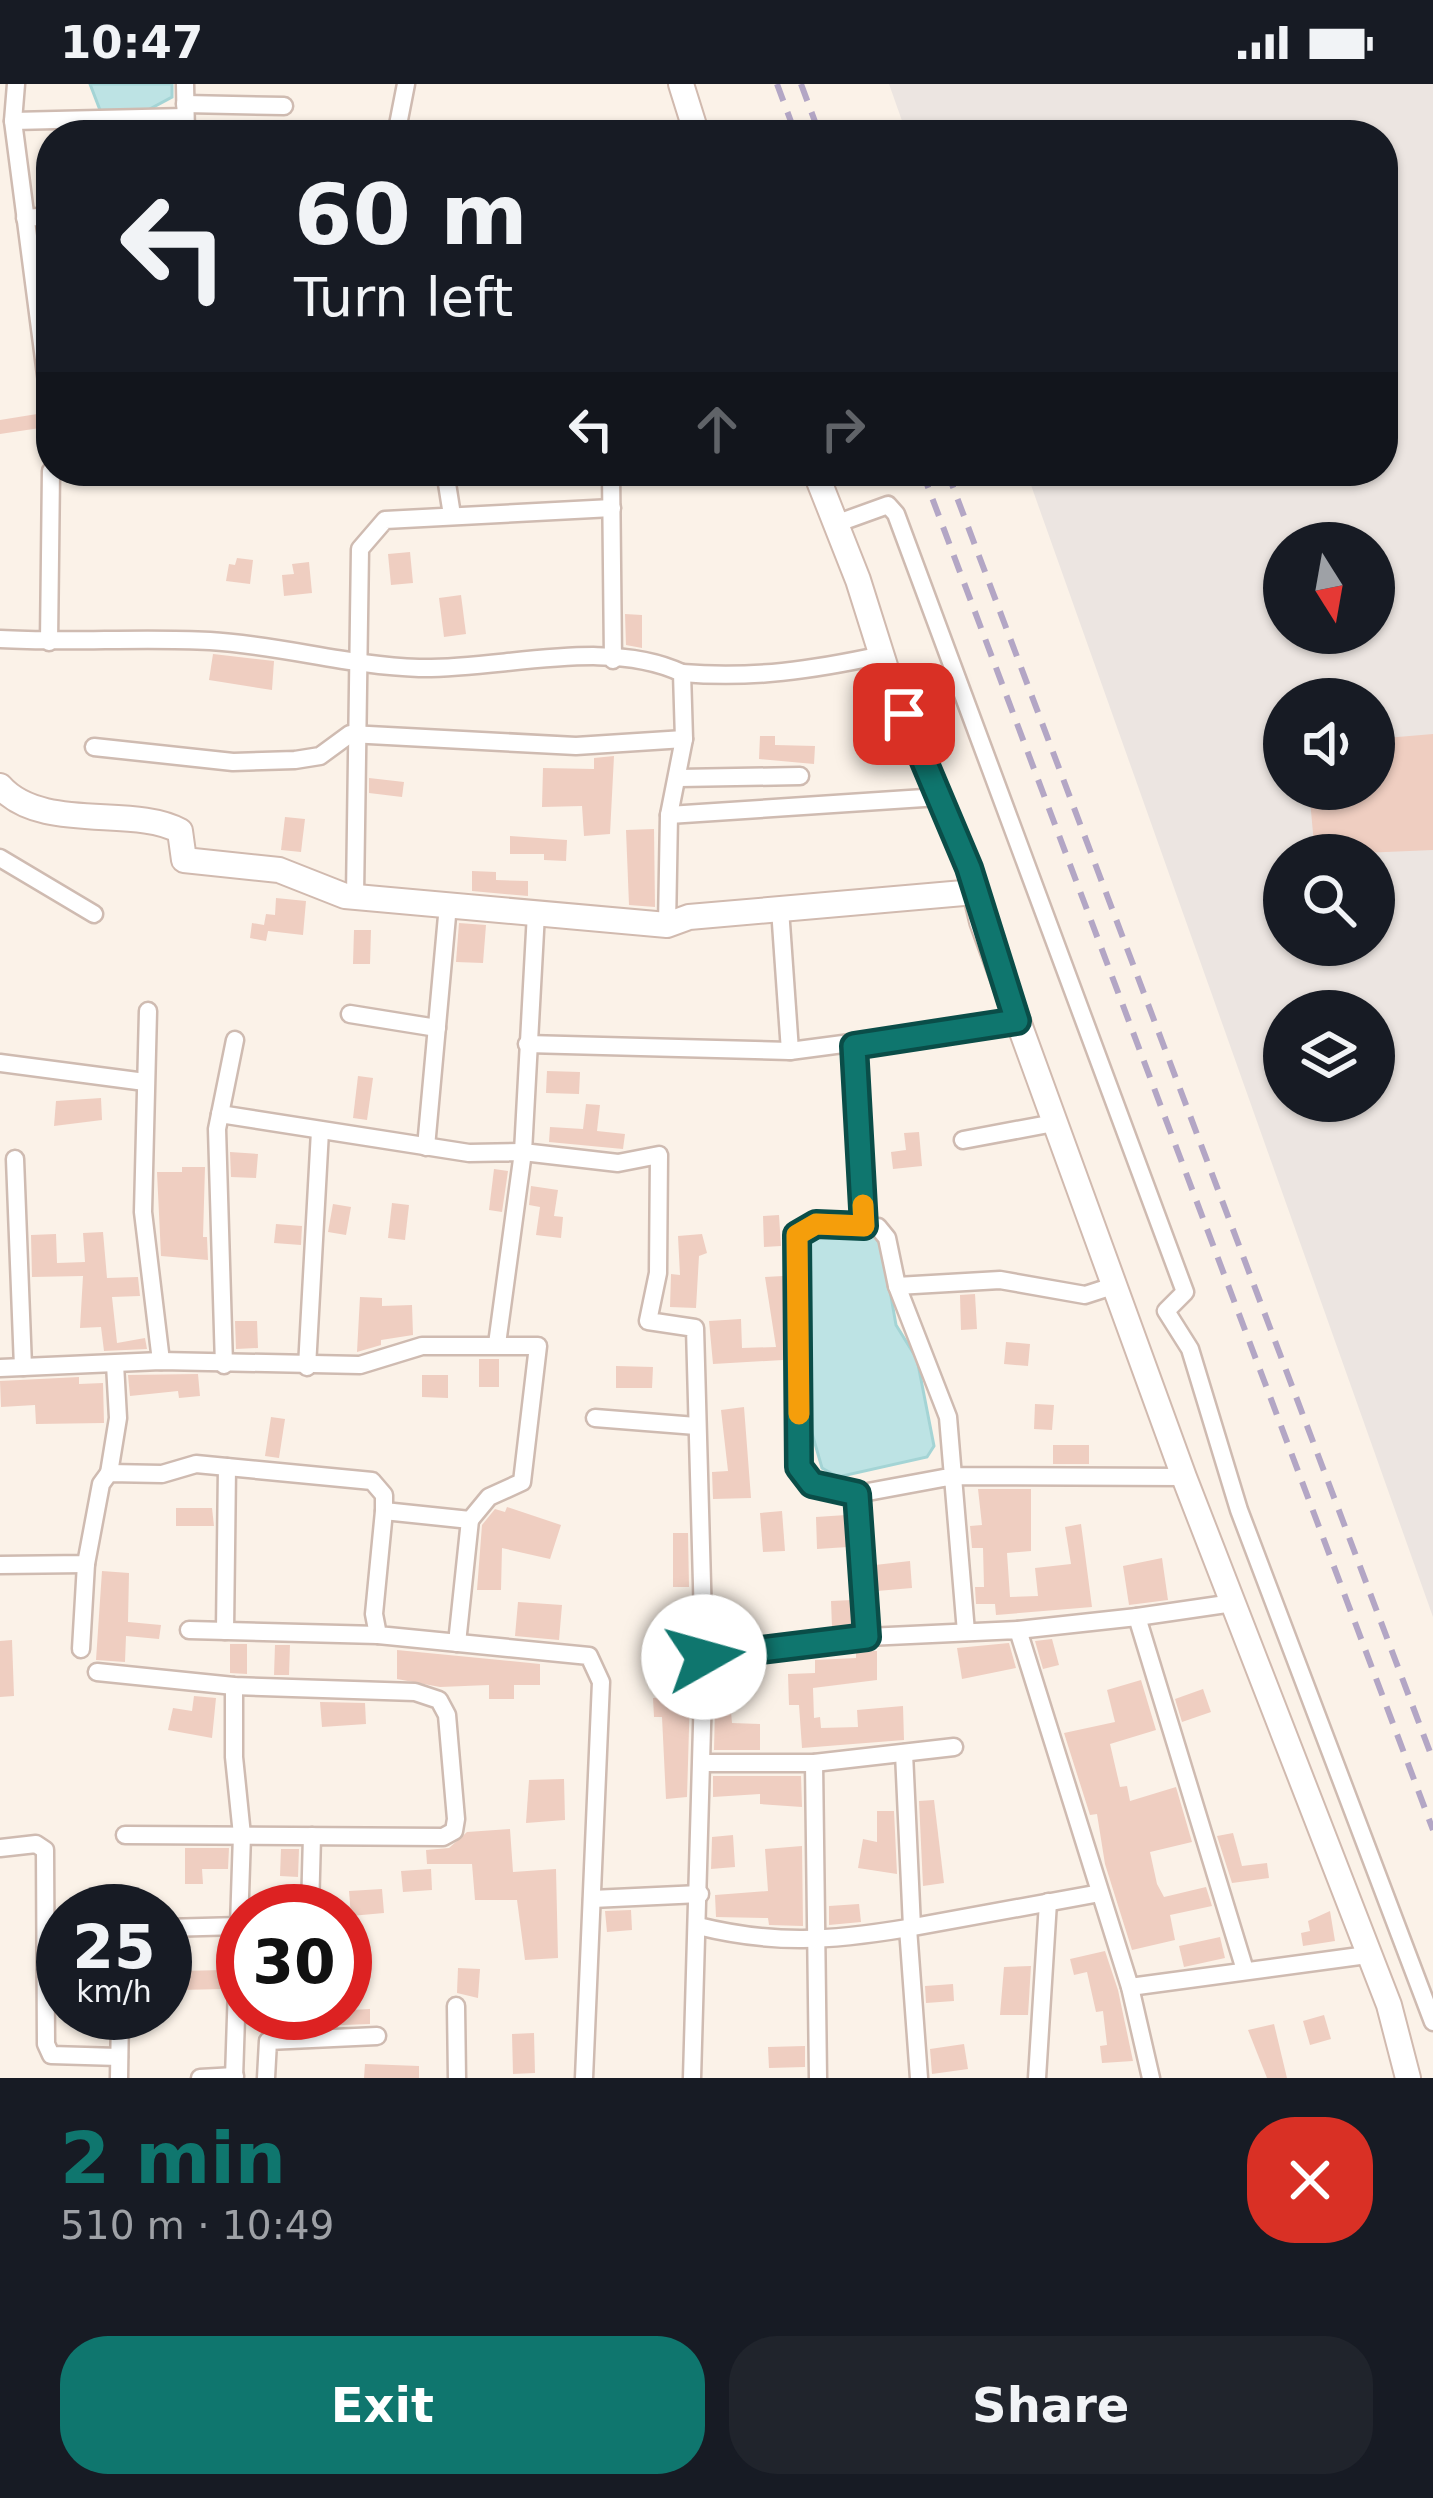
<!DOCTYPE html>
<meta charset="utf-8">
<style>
:root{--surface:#171b24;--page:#20242c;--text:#f1f3f6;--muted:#9ea1a6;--accent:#0f766e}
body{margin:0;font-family:"DejaVu Sans",sans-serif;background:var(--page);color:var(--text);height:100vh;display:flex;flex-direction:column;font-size:45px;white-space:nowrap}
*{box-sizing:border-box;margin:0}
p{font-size:39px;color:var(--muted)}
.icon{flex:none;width:66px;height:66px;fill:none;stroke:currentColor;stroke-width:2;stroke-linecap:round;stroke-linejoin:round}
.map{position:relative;height:1994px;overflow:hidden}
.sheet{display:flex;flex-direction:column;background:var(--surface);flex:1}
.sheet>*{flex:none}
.top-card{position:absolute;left:36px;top:36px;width:1362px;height:366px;border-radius:48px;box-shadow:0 3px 9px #0004;background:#171b24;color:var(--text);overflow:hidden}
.needle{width:78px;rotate:169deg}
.tools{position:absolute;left:1263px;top:438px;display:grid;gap:24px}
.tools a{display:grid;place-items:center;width:132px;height:132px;border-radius:50%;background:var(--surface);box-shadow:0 3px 9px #0004;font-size:60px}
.speed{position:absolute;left:36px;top:1800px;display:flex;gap:24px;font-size:60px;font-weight:700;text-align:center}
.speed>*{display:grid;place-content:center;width:156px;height:156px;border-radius:50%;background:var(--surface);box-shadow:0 3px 9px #0004;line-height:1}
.speed small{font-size:30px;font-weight:400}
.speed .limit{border:18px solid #d22;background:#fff;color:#111}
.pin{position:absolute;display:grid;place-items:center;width:102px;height:102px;color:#fff;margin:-51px;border-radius:24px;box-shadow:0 6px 18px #0006}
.me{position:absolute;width:132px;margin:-66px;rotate:83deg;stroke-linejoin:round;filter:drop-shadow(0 0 9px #0008)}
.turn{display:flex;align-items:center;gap:42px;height:252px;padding:0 60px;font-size:54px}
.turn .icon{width:156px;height:156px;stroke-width:2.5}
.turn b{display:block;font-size:84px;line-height:102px}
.lanes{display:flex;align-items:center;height:114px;padding:0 60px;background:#0003;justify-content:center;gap:60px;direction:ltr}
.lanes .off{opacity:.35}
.round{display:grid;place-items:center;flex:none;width:126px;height:126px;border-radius:48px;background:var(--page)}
.overview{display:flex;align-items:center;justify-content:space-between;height:204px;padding:0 60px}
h1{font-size:72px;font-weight:800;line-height:90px;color:var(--accent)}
.cta{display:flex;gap:24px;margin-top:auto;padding:24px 60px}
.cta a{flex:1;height:138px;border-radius:48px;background:var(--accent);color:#fff;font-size:48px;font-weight:800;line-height:138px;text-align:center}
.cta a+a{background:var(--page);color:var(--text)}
.status{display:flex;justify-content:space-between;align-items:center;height:84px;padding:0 60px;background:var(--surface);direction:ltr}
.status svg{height:33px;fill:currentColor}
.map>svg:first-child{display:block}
.industrial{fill:#ece5e1;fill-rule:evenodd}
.water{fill:#bde3e4;stroke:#a4d4d5;stroke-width:3}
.building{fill:#efcec1}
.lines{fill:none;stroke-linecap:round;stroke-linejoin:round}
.street-casing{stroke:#cfbbb1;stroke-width:21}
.secondary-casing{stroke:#d1baaf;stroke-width:28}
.street{stroke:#fff;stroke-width:16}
.secondary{stroke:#fff;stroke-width:24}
.rail{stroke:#b3a6c5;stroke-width:6;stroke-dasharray:18 12;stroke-linecap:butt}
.route-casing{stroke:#0a4d48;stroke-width:30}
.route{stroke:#0f766e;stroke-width:21}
.slow{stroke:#f59e0b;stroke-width:21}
</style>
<div class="status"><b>10:47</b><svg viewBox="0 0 49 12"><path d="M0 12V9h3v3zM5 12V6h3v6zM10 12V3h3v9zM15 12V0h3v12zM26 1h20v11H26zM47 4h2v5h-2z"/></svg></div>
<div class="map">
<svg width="1433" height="1994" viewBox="0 0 1433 1994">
<rect width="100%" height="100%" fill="#fbf2e8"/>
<!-- industrial -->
<path class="industrial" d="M889 0H1433V1533L1026 387H1383V51H907ZM1284 459H1374V549H1284ZM1284 615H1374V705H1284ZM1284 771H1374V861H1284ZM1284 927H1374V1017H1284Z"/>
<!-- water -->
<g class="water">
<polygon points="90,0 172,0 172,13 146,27 100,26"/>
<polygon points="844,1143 881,1155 896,1241 917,1275 934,1362 927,1373 838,1393 822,1384 803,1318 807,1276 800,1201 806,1154"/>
</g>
<!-- building -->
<g class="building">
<polygon points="37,330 40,344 0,350 0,336"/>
<polygon points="410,468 413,499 391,501 388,470"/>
<polygon points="237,474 253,476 250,500 226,497 229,480 235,481"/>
<polygon points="309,478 312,509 284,512 282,491 294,490 292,480"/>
<polygon points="461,511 466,550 444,553 439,514"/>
<polygon points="625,530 642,531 642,564 626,561"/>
<polygon points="213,570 274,577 272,606 209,596"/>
<polygon points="1433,650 1433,766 1315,771 1309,705 1374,705 1374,655"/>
<polygon points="760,652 775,652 775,661 815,662 814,680 759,675"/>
<polygon points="614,672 610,750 584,752 582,722 542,723 543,684 594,685 594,674"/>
<polygon points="369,694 404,698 402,713 369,709"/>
<polygon points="285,733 305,735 301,768 281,766"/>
<polygon points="654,745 655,823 629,821 626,746"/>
<polygon points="510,752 567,756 566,777 544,776 544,770 510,770"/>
<polygon points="472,787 496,788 496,796 528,797 528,812 472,807"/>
<polygon points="276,814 306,817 303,851 268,847 266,857 250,854 252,839 264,841 266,830 275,831"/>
<polygon points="459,839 486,841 483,879 456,878"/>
<polygon points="354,846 371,846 370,880 353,880"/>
<polygon points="547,987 580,988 579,1010 546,1009"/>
<polygon points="358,992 373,994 367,1036 353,1034"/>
<polygon points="101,1014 102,1036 54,1042 56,1017"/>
<polygon points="586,1020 600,1021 597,1047 625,1050 623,1065 549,1058 550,1043 583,1045"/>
<polygon points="919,1048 922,1082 893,1085 891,1068 906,1066 904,1049"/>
<polygon points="230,1068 258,1070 256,1094 231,1093"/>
<polygon points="182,1083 205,1083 203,1153 207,1153 208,1176 161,1172 157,1088 182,1088"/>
<polygon points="494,1085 508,1087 502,1128 489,1126"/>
<polygon points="531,1102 558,1106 554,1132 563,1133 561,1154 536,1151 540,1123 529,1121"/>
<polygon points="392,1119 409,1121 405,1156 388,1154"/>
<polygon points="333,1120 351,1123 346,1151 328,1148"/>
<polygon points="779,1131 781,1162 764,1163 763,1132"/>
<polygon points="276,1140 302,1142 301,1161 274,1159"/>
<polygon points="103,1148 107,1194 138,1193 140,1212 112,1213 117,1259 145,1254 147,1265 104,1267 101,1243 80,1244 83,1192 32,1193 31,1151 56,1150 57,1179 85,1178 83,1149"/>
<polygon points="702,1150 707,1169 699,1172 696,1224 670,1223 671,1190 680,1191 678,1152"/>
<polygon points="783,1192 783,1276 713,1280 709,1237 741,1235 742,1264 776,1263 765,1193"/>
<polygon points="975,1210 977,1245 961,1246 960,1211"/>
<polygon points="360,1213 382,1214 382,1222 412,1221 413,1251 381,1256 381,1261 357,1268"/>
<polygon points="235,1237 257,1237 258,1264 236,1265"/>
<polygon points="1006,1258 1030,1260 1028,1282 1004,1280"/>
<rect x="479" y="1275" width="20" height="28"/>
<polygon points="616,1282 653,1283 652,1304 616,1304"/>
<polygon points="198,1290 200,1312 179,1314 178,1307 130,1312 128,1291"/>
<polygon points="422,1291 448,1291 448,1314 422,1313"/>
<polygon points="79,1293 79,1300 103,1299 104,1339 36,1340 35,1321 1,1323 0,1297"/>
<polygon points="1035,1320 1054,1321 1052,1346 1034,1345"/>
<polygon points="744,1323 751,1414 713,1415 712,1388 728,1387 721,1326"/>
<polygon points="271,1333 285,1335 279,1374 265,1372"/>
<rect x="1053" y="1361" width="36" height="19"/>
<polygon points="978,1405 1031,1405 1031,1467 1007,1469 1010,1513 1038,1512 1035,1484 1071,1480 1065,1443 1081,1440 1092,1523 996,1531 995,1520 976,1520 975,1503 984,1503 983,1464 972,1464 970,1442 982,1441"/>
<polygon points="507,1423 561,1441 550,1475 502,1464 501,1506 477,1506 482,1441 495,1425 505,1428"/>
<polygon points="176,1424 212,1424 214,1442 176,1442"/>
<polygon points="782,1427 785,1467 763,1468 760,1429"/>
<polygon points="846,1431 848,1463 817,1465 816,1433"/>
<polygon points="673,1449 688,1449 689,1503 673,1503"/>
<polygon points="1162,1474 1168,1516 1129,1521 1123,1482"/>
<polygon points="910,1477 912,1504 877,1507 875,1481"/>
<polygon points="102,1487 129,1489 128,1538 161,1541 159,1555 126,1552 125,1578 96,1576"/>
<polygon points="852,1516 853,1541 832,1543 831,1517"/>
<polygon points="518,1518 562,1521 559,1556 515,1552"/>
<polygon points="1052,1555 1059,1581 1043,1585 1035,1557"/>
<polygon points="12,1556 14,1612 0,1613 0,1557"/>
<polygon points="1009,1559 1016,1584 962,1595 957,1564"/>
<polygon points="230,1560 247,1560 247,1590 230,1589"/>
<polygon points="275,1561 290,1561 289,1591 274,1591"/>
<polygon points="397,1566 540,1580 540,1601 514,1601 514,1615 489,1615 489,1601 440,1603 397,1595"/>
<polygon points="856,1567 877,1567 877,1596 813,1604 814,1634 820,1633 821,1644 858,1643 857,1626 903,1622 904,1656 802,1664 799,1621 789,1621 788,1590 815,1589 815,1576 856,1574"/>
<polygon points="727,1583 732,1639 760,1640 760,1666 714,1666 716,1584"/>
<polygon points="1141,1596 1156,1646 1110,1660 1120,1703 1127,1702 1130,1717 1176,1703 1192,1758 1150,1768 1157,1800 1164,1813 1206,1803 1212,1822 1170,1831 1175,1856 1132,1866 1105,1780 1097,1730 1090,1731 1064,1649 1115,1638 1107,1606"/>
<polygon points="1203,1605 1211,1628 1182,1638 1175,1615"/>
<polygon points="690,1611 687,1713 666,1715 662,1633 654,1633 653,1614"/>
<polygon points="194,1612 216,1614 212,1654 168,1646 173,1624 192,1627"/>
<polygon points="320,1618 365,1619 366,1640 322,1643"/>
<polygon points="713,1692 801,1692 802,1723 760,1720 760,1710 713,1713"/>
<polygon points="564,1695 565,1736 526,1739 529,1696"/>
<polygon points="934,1716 944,1799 923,1802 919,1717"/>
<polygon points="877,1727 894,1727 897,1790 858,1784 863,1755 877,1758"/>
<polygon points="510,1745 513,1788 556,1785 558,1874 525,1876 517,1816 475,1816 472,1780 427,1780 426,1766 449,1764 467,1748"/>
<polygon points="1233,1749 1242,1782 1267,1779 1269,1794 1232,1799 1217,1752"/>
<polygon points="733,1751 735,1783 711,1785 712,1753"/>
<polygon points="802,1762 803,1842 769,1841 768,1834 716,1833 715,1811 768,1807 765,1765"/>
<polygon points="185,1764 229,1764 228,1785 202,1785 203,1800 185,1800"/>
<polygon points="281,1765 299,1765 298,1793 280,1792"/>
<polygon points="431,1785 432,1806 403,1808 401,1787"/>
<polygon points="382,1805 384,1829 351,1832 349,1807"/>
<polygon points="859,1820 861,1838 829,1841 829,1822"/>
<polygon points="631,1826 632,1846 607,1848 605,1827"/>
<polygon points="1330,1827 1335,1857 1303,1862 1301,1849 1310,1847 1308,1837"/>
<polygon points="1220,1853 1225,1874 1184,1883 1179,1862"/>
<polygon points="1105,1867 1118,1906 1133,1977 1102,1979 1100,1962 1107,1961 1103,1927 1096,1928 1087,1888 1074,1891 1070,1875"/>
<polygon points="1031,1882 1028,1931 1000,1931 1004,1883"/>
<polygon points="458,1884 480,1885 478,1914 457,1909"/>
<polygon points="225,1886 224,1905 180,1906 180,1887"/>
<polygon points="953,1900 954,1917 926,1919 925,1902"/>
<polygon points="370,1925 370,1940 290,1943 290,1929"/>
<polygon points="1324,1931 1331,1955 1310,1961 1303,1937"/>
<polygon points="1274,1940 1287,1994 1267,1994 1248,1946"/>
<polygon points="534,1949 535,1989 513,1990 512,1950"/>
<polygon points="964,1960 968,1985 932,1990 930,1965"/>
<polygon points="805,1962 805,1983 769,1984 768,1963"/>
<polygon points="365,1980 419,1982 419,1994 364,1994"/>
</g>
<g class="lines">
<!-- street casing -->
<g class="street-casing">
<g id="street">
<polyline points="16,0 13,37 51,329"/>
<polyline points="185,0 186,51"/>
<polyline points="185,20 284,22"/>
<polyline points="13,37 185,33"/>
<polyline points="396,51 406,0"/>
<polyline points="25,134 51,132"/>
<polyline points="445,387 452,431"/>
<polyline points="611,387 613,576"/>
<polyline points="838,439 888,421 896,430 1185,1208 1166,1227 1190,1265 1239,1426 1433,1938"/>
<path d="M0 555C70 559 140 553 210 557 280 561 350 582 419 584 499 586 607 553 682 589L684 655 669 731 667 841"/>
<polyline points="49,558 51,387"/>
<path d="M682 589C752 595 813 586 882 571"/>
<polyline points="94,663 233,678 295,676 320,672 350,650 576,662 684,655"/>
<polyline points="679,694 800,692"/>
<polyline points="669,731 939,713"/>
<polyline points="0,774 94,830"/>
<polyline points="355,812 360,465 385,436 612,424"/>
<polyline points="780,825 790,967"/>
<polyline points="536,829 523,1068 618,1079 659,1071 658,1189 648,1237 695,1244 704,1573 867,1553 1018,1546 1130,1903 1151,1994"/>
<polyline points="148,927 143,1128 161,1277"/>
<polyline points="350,930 437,944"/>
<polyline points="527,960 790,967 1017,937"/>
<polyline points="854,961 864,1142"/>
<polyline points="0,979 145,998"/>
<polyline points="220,1030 469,1069 523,1068 497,1260"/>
<polyline points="963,1056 1054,1039"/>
<polyline points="426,1063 448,821"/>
<polyline points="15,1075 23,1283"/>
<polyline points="897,1202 1000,1196 1085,1211 1116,1201"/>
<polyline points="224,1281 217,1045 235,956"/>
<polyline points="307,1283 320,1047"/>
<polyline points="0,1284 161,1277 360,1281 422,1262 538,1262 522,1398 489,1413 470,1436 384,1427"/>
<polyline points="595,1334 696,1342"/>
<polyline points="109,1389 118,1334 115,1280"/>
<polyline points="857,1410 867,1553"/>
<polyline points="0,1481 86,1480 101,1400 109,1389 162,1390 196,1380 372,1397 384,1411 384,1427 374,1530 378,1551 589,1572 601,1598 584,1994"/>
<polyline points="1137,1533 1233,1519"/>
<polyline points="189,1546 378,1551"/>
<polyline points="1018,1546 1137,1533 1245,1886"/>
<polyline points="225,1547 227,1383"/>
<polyline points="966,1548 948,1333 897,1202 887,1154 878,1143 816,1140 802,1145 794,1206 799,1383 812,1400 857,1410 954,1392 1184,1393"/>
<polyline points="457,1559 470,1436"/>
<polyline points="81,1565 86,1480"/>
<polyline points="97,1588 234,1602 415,1608 439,1616 447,1631 456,1735 454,1747 443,1753 125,1751"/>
<polyline points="234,1602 234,1673 242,1751 234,1994"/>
<polyline points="904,1669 912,1843"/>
<polyline points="705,1679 814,1679 954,1663"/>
<polyline points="814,1679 818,1994"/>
<polyline points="0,1764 36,1760 45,1766 46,1960 51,1971 119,1973"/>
<polyline points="592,1815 700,1810"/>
<polyline points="310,1827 312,1752"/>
<path d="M698 1842C775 1861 830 1857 908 1844L919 1994"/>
<polyline points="165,1844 240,1842"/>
<polyline points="908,1844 1100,1809"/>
<polyline points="1130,1903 1367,1871"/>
<polyline points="456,1922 457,1994"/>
<polyline points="119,1994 120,1929"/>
<polyline points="200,1994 235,1992"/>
<polyline points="266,1994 268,1957 377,1952"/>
<polyline points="692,1994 704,1573"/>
<polyline points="1037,1994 1048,1818"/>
</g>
</g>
<!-- secondary casing -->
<g class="secondary-casing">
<g id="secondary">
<polyline points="681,0 697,51"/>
<polyline points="815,387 858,496 887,588 969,784 982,838 1184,1393 1389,1921 1408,1994"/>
<path d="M0 702C41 749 134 721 180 747L184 776 279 786 345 812 667 841 689 833 975 808"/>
</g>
</g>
<!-- street -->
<use href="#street" class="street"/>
<!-- secondary -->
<use href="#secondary" class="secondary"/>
<!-- rail -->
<g class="rail">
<polyline points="777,0 796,51"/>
<polyline points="801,0 820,51"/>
<polyline points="922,387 1433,1746"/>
<polyline points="947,387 1433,1676"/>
</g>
</g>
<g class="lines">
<!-- route casing -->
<g class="route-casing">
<polyline id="route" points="704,1573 867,1553 857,1410 812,1400 799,1383 797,1151 816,1140 864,1142 854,962 1017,937 969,784 904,630"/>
</g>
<!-- route -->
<use href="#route" class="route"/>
<!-- slow -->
<polyline class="slow" points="799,1330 797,1151 816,1140 864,1142 863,1121"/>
</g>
</svg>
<div class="tools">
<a><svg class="needle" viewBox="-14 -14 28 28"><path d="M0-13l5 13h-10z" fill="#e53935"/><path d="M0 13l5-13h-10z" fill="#9ea1a6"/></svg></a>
<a><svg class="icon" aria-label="sound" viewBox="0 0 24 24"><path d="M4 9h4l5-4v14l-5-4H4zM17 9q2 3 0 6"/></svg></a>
<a><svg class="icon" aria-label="search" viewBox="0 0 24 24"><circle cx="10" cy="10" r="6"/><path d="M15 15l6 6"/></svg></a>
<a><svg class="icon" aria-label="layers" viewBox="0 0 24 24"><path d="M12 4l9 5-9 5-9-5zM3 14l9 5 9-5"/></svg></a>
</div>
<div class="speed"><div>25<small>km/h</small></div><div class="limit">30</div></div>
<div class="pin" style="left:904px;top:630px;background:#d93025"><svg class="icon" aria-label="arrive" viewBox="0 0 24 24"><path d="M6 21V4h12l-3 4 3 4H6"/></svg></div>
<svg class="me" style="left:704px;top:1573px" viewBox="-20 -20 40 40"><circle r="19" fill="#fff"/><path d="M0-13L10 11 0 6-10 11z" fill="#0f766e"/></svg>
<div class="top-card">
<div class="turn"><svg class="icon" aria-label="left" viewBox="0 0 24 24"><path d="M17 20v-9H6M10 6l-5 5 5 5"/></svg><div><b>60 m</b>Turn left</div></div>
<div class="lanes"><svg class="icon" aria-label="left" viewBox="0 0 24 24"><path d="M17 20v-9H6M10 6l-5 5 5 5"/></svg><svg class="icon off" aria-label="ahead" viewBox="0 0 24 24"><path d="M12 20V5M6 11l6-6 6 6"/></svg><svg class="icon off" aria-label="right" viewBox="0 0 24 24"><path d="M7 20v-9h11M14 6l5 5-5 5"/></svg></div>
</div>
</div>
<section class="sheet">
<div class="overview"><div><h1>2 min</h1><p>510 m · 10:49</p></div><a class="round" style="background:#d93025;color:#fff"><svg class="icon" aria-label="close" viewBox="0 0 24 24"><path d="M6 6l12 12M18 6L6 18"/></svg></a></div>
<div class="cta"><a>Exit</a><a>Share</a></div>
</section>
